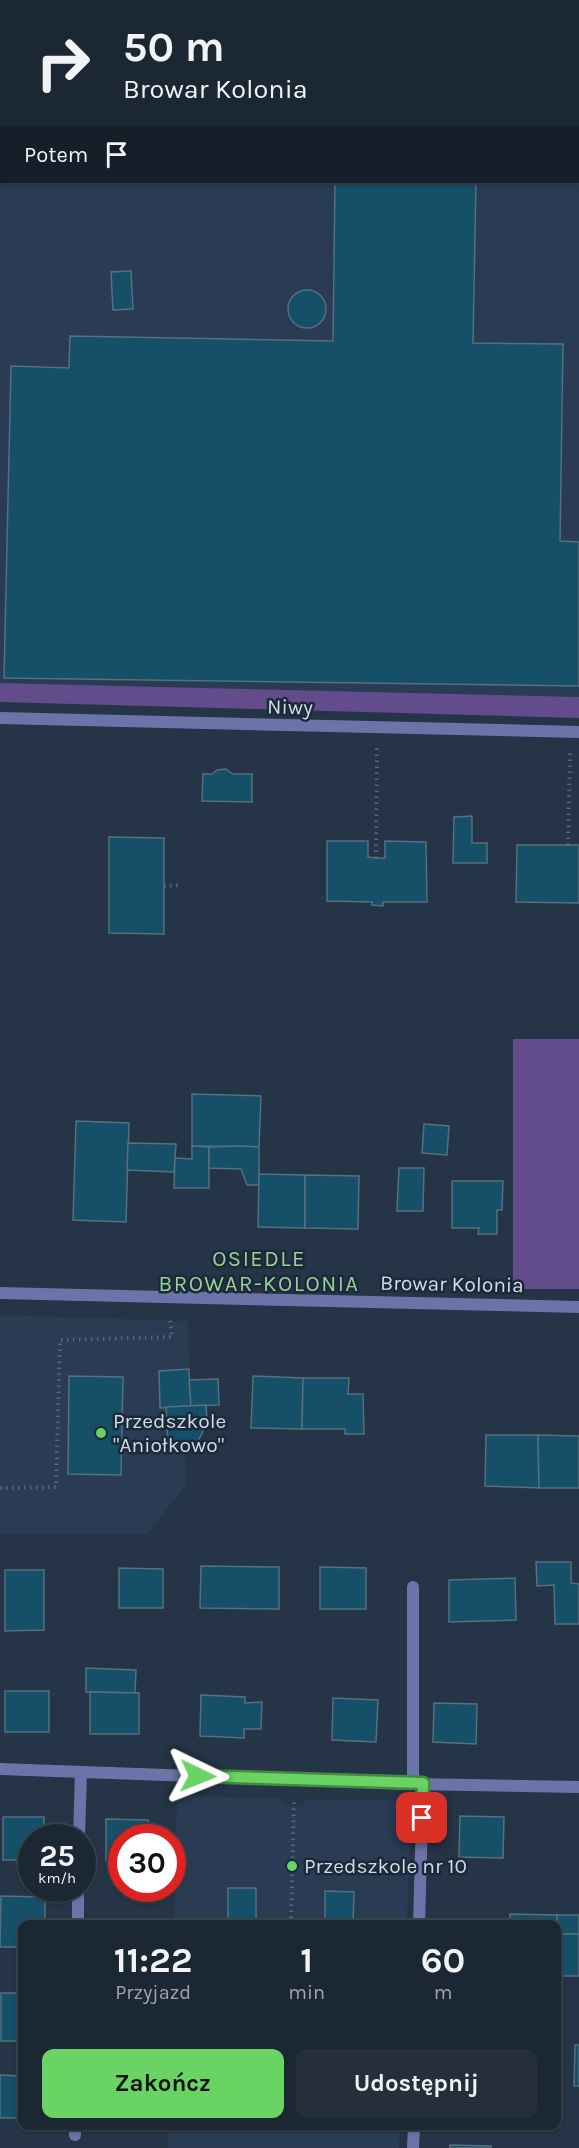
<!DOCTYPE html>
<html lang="pl">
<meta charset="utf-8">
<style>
:root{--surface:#1c2734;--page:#252f3c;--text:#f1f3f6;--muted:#a0a5ac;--line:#3a444f;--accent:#69d464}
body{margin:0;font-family:Karla,sans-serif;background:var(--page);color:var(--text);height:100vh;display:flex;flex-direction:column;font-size:22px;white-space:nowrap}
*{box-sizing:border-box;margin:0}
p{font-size:20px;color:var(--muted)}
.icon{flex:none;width:33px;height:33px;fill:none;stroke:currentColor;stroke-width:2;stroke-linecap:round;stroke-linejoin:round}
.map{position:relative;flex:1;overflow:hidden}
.sheet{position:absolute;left:18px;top:1920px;width:543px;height:210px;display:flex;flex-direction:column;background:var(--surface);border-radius:12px;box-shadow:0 2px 4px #0004,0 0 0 2px var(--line)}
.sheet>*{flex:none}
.hud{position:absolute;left:0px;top:0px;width:579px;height:183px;box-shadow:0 2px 4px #0004,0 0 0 2px var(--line);background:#1c2734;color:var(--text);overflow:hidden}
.speed{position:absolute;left:18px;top:1824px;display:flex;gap:12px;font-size:30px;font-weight:700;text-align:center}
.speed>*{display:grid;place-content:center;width:78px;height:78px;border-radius:50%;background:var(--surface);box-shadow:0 2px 4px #0004,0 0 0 2px var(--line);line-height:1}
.speed small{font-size:15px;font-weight:400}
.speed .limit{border:9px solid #d22;background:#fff;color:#111}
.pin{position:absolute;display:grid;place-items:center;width:51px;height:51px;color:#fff;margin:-26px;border-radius:12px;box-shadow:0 3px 9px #0006}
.me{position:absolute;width:66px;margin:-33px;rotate:92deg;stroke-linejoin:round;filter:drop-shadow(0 0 4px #0008)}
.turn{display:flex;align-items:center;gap:21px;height:126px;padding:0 24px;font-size:27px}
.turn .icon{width:78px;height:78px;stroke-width:2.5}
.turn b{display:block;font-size:42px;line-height:51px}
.then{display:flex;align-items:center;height:57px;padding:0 24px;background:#0003;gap:12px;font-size:22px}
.eta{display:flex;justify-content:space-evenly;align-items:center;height:102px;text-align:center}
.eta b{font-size:36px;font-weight:700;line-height:42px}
.action{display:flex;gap:12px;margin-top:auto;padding:12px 24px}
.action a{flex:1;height:69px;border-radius:12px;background:var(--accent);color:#111;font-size:24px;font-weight:700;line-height:69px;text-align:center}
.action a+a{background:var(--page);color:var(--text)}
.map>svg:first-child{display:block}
.built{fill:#293c54;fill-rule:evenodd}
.green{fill:#624c8c}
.building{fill:#154f68;stroke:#56707e;stroke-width:1.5}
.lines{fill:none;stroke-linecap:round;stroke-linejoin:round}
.path{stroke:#596677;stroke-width:4;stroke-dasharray:1.5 4.5;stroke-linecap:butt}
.minor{stroke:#6b74a8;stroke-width:12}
.route-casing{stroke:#448a41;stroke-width:15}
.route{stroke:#69d464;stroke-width:10}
.poi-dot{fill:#69d464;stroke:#1b2a3b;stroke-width:2}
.labels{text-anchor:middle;stroke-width:5;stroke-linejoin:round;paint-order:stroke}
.street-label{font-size:21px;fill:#d1dae6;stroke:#1b2a3b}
.poi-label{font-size:21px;fill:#d1dae6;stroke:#1b2a3b;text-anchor:start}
.neighbourhood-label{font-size:22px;letter-spacing:1.5px;fill:#99d095;stroke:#1b2a3b}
</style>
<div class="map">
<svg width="579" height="2148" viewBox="0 0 579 2148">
<rect width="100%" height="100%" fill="#253446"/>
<!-- built -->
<g class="built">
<path d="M0 0H579V697L0 683ZM2 2H578V182H2Z"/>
<polygon points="0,1315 188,1321 190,1406 206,1405 207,1423 185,1443 186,1485 147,1534 0,1534"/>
<polygon points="177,1796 280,1798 286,1806 294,1806 301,1807 307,1799 411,1801 407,1924 174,1924"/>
<polygon points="168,2126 400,2126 399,2148 168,2148"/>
</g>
<!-- green -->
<g class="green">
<polygon points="0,683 579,697 579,718 0,702"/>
<rect x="513" y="1039" width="66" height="250"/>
</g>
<!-- building -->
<g class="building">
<polygon points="0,0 49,0 2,2 2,25"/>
<polygon points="98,0 490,0 490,2"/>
<polygon points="335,182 476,182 473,343 563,344 560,541 579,542 579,686 4,678 11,366 69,368 70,336 333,341"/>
<polygon points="131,271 133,309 113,310 111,272"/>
<circle cx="307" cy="309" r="19"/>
<polygon points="226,769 233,774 252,774 252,802 202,801 203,774 212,774 217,770"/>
<polygon points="472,816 472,843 487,843 487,863 453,863 454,817"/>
<polygon points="109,837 164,838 164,934 109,933"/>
<polygon points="327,841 368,841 368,857 376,858 385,858 385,841 426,842 427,902 383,902 383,906 372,905 372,902 327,901"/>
<polygon points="517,845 579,845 579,903 516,902"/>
<polygon points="192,1094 261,1096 259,1147 192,1146"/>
<polygon points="76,1121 129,1123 126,1222 73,1220"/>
<polygon points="424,1124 449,1126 447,1155 422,1153"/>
<polygon points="128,1143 176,1144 174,1172 127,1170"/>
<polygon points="192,1146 209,1147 209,1188 174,1188 175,1158 192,1159"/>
<polygon points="241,1146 259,1147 259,1185 247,1185 241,1169 209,1168 209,1147"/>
<polygon points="399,1168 424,1168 423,1211 397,1211"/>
<polygon points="259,1174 305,1175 305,1228 258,1227"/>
<polygon points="305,1175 359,1176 358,1229 305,1228"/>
<polygon points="452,1181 503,1181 502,1210 497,1210 497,1234 478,1234 479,1228 452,1228"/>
<polygon points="189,1369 191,1406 160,1408 159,1371"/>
<polygon points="69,1376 123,1377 121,1475 68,1474"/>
<polygon points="253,1376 303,1378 302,1429 251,1428"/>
<polygon points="303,1378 349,1378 348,1394 363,1394 364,1434 345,1434 345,1429 302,1429"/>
<polygon points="218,1379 219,1405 191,1406 189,1380"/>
<polygon points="206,1405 207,1423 197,1443 168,1444 166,1407"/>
<polygon points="486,1435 538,1435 539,1488 485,1486"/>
<polygon points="538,1435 579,1436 579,1488 539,1488"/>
<polygon points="536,1562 571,1562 571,1583 579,1584 579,1624 555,1624 554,1585 537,1586"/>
<polygon points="201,1566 279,1567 279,1609 200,1608"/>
<polygon points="320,1567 366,1568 366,1609 320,1609"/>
<polygon points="119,1568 163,1569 163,1608 119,1608"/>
<polygon points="5,1570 44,1570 44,1630 5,1631"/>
<polygon points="515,1578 516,1620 449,1622 449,1580"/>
<polygon points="86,1668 136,1670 135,1693 86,1692"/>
<rect x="5" y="1691" width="44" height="41"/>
<polygon points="90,1692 139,1693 139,1734 90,1734"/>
<polygon points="201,1695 245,1697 245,1703 262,1702 261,1729 244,1729 244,1738 200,1736"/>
<polygon points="333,1698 378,1700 376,1742 332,1740"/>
<polygon points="434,1703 477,1704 476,1744 433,1742"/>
<polygon points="460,1816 504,1817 503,1858 459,1857"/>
<polygon points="3,1817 44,1817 44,1838 32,1838 32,1860 3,1860"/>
<polygon points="106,1819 148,1820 148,1838 122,1838 122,1861 106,1861"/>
<rect x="228" y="1888" width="28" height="36"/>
<polygon points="325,1891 354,1892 353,1924 325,1924"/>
<polygon points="1,1896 45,1897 45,1924 22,1924 22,1947 0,1947"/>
<polygon points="510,1914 557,1915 558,1935 556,1924 510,1924"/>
<rect x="557" y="1915" width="22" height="19"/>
<polygon points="557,1934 579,1934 579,1976 556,1976"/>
<rect x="1" y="1993" width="21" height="48"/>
<polygon points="575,2045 579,2045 579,2086 574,2086"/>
<polygon points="0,2075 22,2076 22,2118 0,2118"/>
<polygon points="450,2145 491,2146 491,2148 450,2148"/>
</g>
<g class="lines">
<!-- path -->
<g class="path">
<polyline points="568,845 570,753"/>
<polyline points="376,858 377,748"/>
<polyline points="164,886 180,885"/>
<polyline points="0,1488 56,1487 60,1340 172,1337 170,1317"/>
<polyline points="291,1924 294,1799"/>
</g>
<!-- minor -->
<g class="minor">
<polyline points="0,718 579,732"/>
<polyline points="0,1293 579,1307"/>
<polyline points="413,1587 413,1784"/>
<polyline points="0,1769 413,1784 579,1787"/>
<polyline points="79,1838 81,1772"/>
<polyline points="78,1924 78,1888"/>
<polyline points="419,1924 423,1783"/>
<polyline points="75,2135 75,2126"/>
<polyline points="413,2148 414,2126"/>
</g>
</g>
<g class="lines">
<!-- route casing -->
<g class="route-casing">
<polyline id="route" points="198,1776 423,1783 422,1818"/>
</g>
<!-- route -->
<use href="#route" class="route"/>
</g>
<!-- markers -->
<g class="poi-dot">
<circle cx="101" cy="1433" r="6"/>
<circle cx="292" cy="1866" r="6"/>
</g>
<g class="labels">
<!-- street labels -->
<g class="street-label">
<text transform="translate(290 707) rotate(1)" y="7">Niwy</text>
<text transform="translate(452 1284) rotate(1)" y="7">Browar Kolonia</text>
</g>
<!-- poi labels -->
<g class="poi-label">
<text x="113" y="1428">Przedszkole<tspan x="113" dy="24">"Aniołkowo"</tspan></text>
<text x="304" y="1873">Przedszkole nr 10</text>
</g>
<!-- neighbourhood labels -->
<g class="neighbourhood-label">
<text x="259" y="1266">OSIEDLE<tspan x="259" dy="25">BROWAR-KOLONIA</tspan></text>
</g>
</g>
</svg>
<div class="speed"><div>25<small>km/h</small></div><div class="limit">30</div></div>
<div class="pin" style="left:422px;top:1818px;background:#d93025"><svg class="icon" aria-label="arrive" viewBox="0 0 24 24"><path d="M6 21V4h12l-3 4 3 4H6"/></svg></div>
<svg class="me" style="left:198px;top:1776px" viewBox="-20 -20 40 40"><path d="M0-17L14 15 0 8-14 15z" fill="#69d464" stroke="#fff" stroke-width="4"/></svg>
<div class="hud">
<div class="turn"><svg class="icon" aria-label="right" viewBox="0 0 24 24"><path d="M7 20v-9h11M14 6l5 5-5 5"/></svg><div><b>50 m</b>Browar Kolonia</div></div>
<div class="then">Potem<svg class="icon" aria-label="arrive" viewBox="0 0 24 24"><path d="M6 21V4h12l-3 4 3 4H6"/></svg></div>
</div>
<section class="sheet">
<div class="eta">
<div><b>11:22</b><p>Przyjazd</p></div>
<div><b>1</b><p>min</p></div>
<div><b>60</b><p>m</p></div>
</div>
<div class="action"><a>Zakończ</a><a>Udostępnij</a></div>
</section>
</div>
